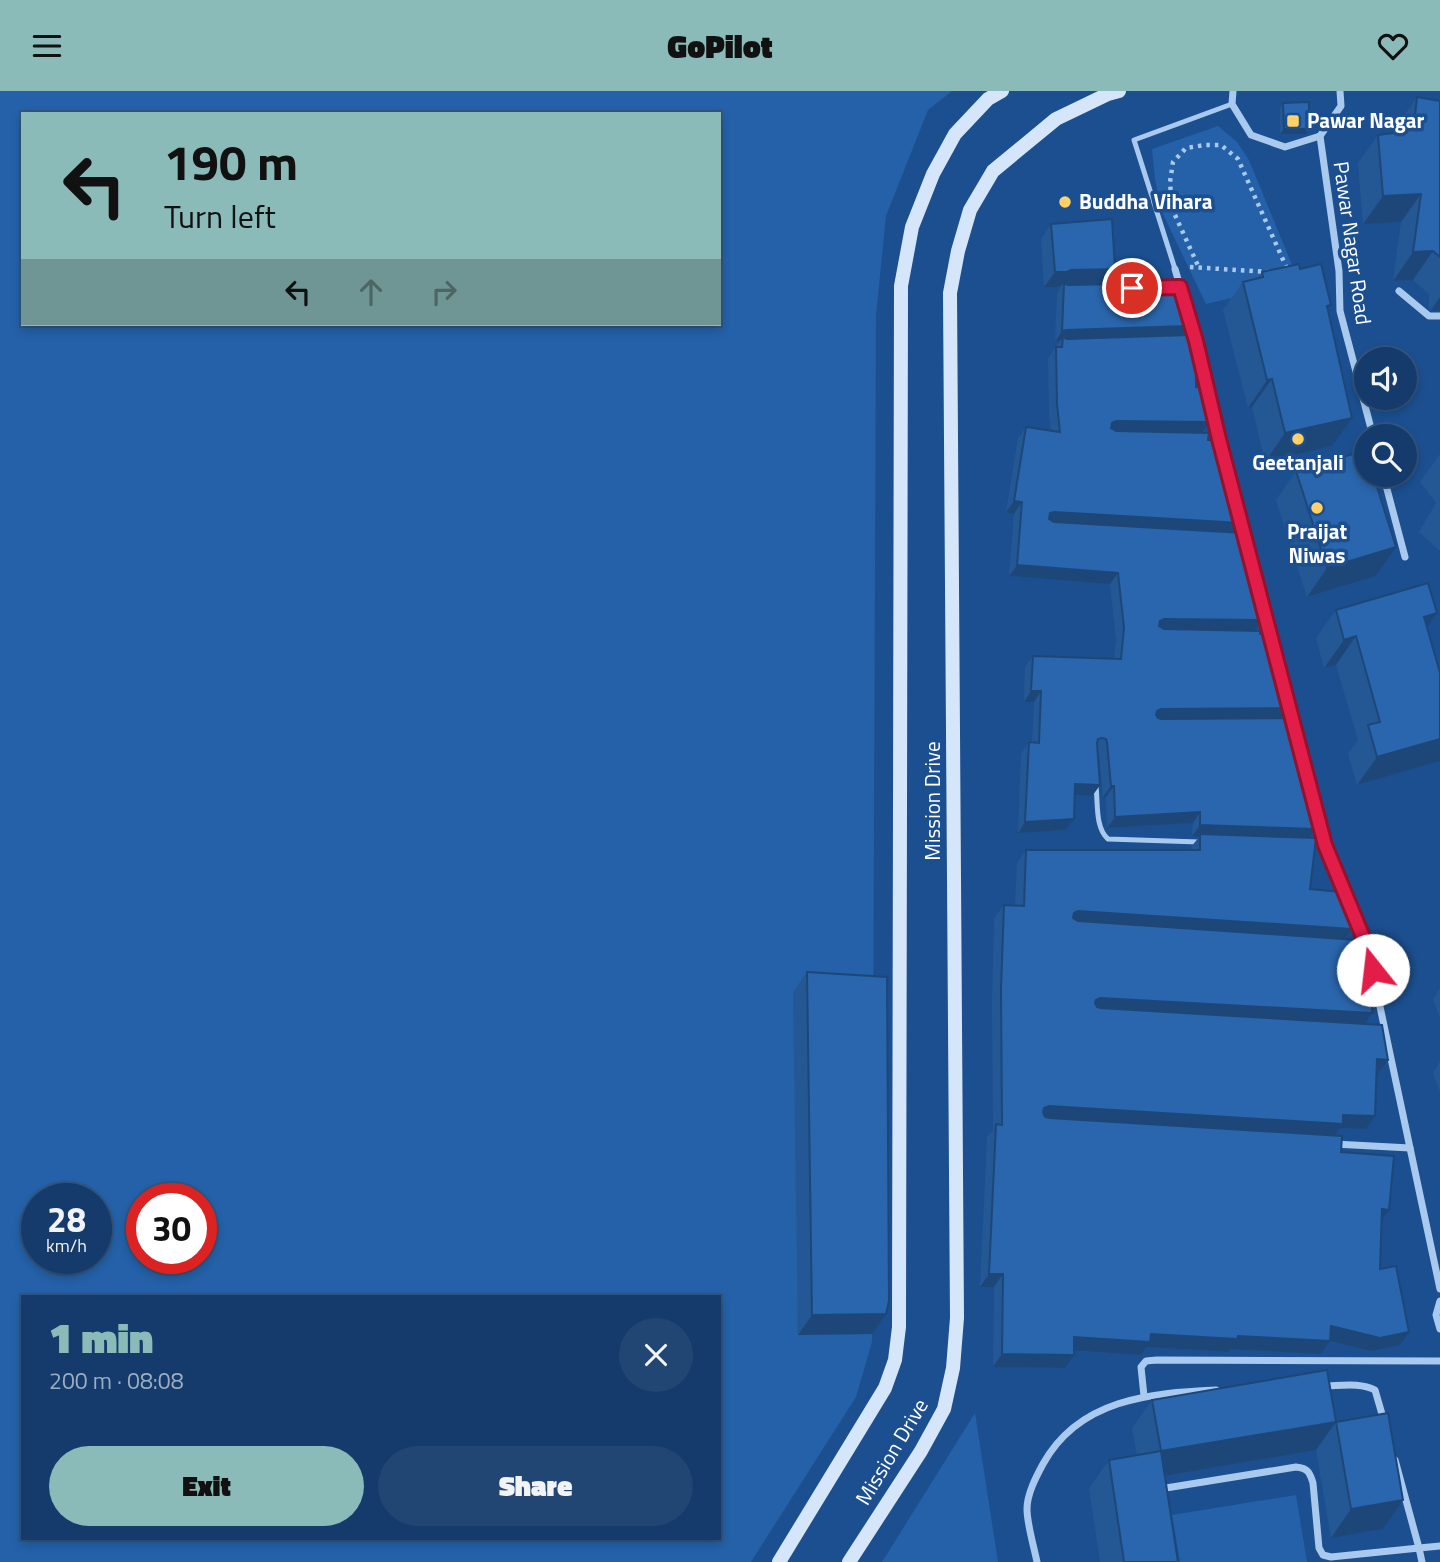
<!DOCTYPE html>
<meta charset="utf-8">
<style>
:root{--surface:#143b6b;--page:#214673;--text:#f1f3f6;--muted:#9dadc1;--line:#33557e;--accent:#8bbbb9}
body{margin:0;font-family:"Titillium Web",sans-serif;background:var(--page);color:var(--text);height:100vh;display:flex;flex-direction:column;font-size:26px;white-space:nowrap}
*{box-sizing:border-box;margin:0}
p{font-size:23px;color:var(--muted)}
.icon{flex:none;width:38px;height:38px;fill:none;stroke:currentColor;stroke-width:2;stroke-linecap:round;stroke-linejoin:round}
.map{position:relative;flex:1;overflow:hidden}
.details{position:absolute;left:21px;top:1204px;width:700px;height:245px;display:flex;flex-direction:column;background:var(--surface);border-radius:0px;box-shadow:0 4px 10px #0003,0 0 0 2px var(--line)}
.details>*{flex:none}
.guide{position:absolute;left:21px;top:21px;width:700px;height:214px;border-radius:0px;box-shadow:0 4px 10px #0003,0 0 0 2px var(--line);background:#8bbbb9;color:#111;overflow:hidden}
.fabs{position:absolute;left:1354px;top:256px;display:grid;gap:14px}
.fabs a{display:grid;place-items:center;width:63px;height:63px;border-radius:50%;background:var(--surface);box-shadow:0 4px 10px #0003,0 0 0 2px var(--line);font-size:35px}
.speed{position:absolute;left:21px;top:1092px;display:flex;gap:14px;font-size:35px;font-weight:700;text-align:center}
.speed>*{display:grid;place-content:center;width:91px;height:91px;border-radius:50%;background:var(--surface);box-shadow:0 4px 10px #0003,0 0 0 2px var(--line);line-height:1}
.speed small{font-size:18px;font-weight:400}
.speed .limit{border:10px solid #d22;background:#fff;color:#111}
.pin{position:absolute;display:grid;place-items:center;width:60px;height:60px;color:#fff;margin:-30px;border:4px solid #fff;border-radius:50%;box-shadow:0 2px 7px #0007}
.me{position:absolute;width:77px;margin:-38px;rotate:344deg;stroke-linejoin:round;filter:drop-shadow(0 0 5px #0008)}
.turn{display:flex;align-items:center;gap:24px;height:147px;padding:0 28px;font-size:32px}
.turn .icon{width:91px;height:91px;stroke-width:2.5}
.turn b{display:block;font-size:49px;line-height:60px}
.lanes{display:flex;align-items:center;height:66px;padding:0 28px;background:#0003;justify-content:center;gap:35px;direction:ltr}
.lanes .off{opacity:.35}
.round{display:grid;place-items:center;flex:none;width:74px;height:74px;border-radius:37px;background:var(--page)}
.head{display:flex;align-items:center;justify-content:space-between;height:119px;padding:0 28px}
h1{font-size:42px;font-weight:800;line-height:52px;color:var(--accent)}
.action{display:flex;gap:14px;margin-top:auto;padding:14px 28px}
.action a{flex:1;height:80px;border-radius:42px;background:var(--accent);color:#111;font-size:28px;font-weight:800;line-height:80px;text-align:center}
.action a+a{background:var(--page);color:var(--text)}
header{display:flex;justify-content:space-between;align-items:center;height:91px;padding:0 28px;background:var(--accent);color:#111;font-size:32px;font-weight:800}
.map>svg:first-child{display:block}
.green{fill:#2461a8;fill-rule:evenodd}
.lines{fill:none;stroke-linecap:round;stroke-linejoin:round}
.path{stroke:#a9c9ee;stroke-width:4.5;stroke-dasharray:3.5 5;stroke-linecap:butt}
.lane{stroke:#a9c9ee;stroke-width:5}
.street{stroke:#a9c9ee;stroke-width:7}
.secondary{stroke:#d6e6fa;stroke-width:14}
.wall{fill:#245895}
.shaded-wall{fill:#1d4779}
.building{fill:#2a66ad;stroke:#1d4779;stroke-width:2}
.route-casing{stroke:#92132f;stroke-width:18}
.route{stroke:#e11d48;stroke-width:12}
.poi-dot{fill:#ffd166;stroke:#1b4f8f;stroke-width:2.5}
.labels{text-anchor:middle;stroke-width:7;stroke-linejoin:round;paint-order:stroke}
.poi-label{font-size:21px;font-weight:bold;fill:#fff;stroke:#1b4f8f;text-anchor:start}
.street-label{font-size:21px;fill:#fff;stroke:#1b4f8f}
</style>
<header><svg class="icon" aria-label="menu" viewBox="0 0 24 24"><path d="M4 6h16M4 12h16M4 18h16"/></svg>GoPilot<svg class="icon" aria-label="heart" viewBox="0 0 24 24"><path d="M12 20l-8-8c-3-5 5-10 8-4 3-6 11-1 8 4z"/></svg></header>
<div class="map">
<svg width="1440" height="1471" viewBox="0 0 1440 1471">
<rect width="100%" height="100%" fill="#1b4f8f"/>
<!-- green -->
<g class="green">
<path d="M0 0H952L928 19 886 125 876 225 872 1251 856 1306 751 1471H0ZM23 23H719V233H23ZM37 1108H96V1167H37ZM142 1108H201V1167H142ZM23 1206H719V1447H23Z"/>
<polygon points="1218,35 1237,51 1249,69 1299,191 1206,213 1161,119 1155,88 1152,58"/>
<polygon points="975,1322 998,1471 882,1471"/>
<polygon points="1296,1404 1307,1471 1180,1471 1172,1424"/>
</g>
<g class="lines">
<!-- path -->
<g class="path">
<polyline points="1172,116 1170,91 1173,71 1186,57 1205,54 1221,54 1238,68 1288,180"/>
<polyline points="1175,124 1199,177"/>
<polyline points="1190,176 1268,181"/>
</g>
<!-- lane -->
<g class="lane">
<polyline points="1175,178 1134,49 1232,13"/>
<polyline points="1141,197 1180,196"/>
<path d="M1096 695C1098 711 1095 737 1108 748L1199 751"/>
</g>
<!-- street -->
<g class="street">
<polyline points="1233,0 1232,13 1251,44 1285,56 1320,45 1341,15 1340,0"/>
<polyline points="1320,45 1339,180 1340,220 1373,345"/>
<polyline points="1175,178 1196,250 1221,357"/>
<polyline points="1399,200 1429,225 1440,225"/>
<polyline points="1383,383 1405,466"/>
<polyline points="1239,426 1247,455"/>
<polyline points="1261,511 1281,587"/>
<polyline points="1287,609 1295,638"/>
<polyline points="1313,711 1325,755 1368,857"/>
<polyline points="1372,878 1440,1198"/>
<polyline points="1334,1053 1410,1057"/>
<polyline points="1440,1210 1436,1224 1440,1238"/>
<path d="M1322 1295C1340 1295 1360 1291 1375 1299L1384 1330"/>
<polyline points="1144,1305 1141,1276 1146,1270 1157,1269 1440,1270"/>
<polyline points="1395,1369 1419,1457 1440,1455"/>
<path d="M1161 1402 1166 1397 1296 1376C1308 1377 1310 1382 1313 1392L1319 1457 1323 1464 1331 1466 1419 1457 1422 1471"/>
<path d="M1037 1471C1034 1456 1027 1433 1027 1418 1027 1403 1036 1386 1043 1373 1079 1308 1150 1302 1216 1299"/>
</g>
<!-- secondary -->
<g class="secondary">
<polyline points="779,1471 885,1297 895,1269 899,1236 901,195 912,136 933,83 955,43 988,8 1002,0"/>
<polyline points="849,1471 921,1360 944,1318 953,1277 957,1227 950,202 958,160 970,119 993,80 1056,28 1108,3 1119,0"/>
</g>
</g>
<!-- wall -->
<g class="wall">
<polygon points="1417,6 1440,10 1440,220 1431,219 1429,217 1429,203 1413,189 1393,190 1401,131 1363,133 1358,72 1378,44 1396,42 1397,35"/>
<polygon points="1283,12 1309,38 1306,43 1280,43 1280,17"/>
<polygon points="1051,133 1115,178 1105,193 1182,245 1196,296 1210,331 1203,342 1208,349 1230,394 1242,432 1235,442 1255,540 1260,543 1273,581 1290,617 1283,627 1316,738 1310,747 1310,798 1352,838 1345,848 1365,933 1388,969 1379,982 1377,981 1375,1025 1366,1038 1340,1037 1334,1045 1341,1061 1382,1129 1380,1178 1400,1254 1371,1260 1330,1250 1321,1263 1230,1258 1228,1261 1147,1256 1141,1264 1074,1260 1074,1264 1065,1277 993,1276 994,1196 980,1196 987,1046 993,1039 992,911 994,827 1004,814 1015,814 1017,772 1026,759 1191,759 1191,756 1199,746 1192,745 1193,732 1107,737 1106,706 1103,706 1099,663 1097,659 1100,694 1092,705 1075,705 1074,728 1066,739 1018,742 1021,663 1029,651 1032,651 1034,611 1024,611 1025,576 1033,565 1114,568 1116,549 1110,493 1009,485 1014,423 1006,421 1018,347 1026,336 1051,340 1049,324 1048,267 1061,249 1055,251 1057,202 1062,194 1057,196 1044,196 1041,148"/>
<polygon points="1300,178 1328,218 1332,355 1265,371 1252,316 1248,317 1223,219 1243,191 1258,187 1262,181"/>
<polygon points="1440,363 1440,460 1419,441 1436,412 1420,391"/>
<polygon points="1296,380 1386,425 1396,456 1376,485 1307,506 1276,409"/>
<polygon points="1336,519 1437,522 1427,536 1440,582 1440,670 1357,694 1348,663 1358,649 1336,574 1324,577 1316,547"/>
<polygon points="807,881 886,1223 872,1243 798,1244 793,901"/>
<polygon points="1440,897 1440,927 1433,909"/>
<polygon points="1440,970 1440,1001 1433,983"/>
<polygon points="1152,1309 1336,1331 1383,1438 1331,1447 1316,1359 1165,1385 1178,1471 1100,1471 1089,1397 1109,1369 1137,1364 1132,1337"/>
</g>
<!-- shaded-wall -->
<g class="shaded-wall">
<polygon points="1284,38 1309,38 1306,43 1280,43"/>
<polygon points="1421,103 1401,131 1363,133 1383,105"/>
<polygon points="1433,160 1413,189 1393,190 1413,161"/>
<polygon points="1115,178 1105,193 1064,194 1064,192 1062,194 1057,196 1044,196 1055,181 1071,179"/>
<polygon points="1440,206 1440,220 1431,219"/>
<polygon points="1188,235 1181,245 1063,249 1063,246 1061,249 1055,251 1062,240 1066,239"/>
<polygon points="1272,288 1252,316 1248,317 1267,289"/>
<polygon points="1352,327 1332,355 1265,371 1285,342"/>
<polygon points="1116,330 1210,331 1202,342 1108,341 1112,332"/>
<polygon points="1014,410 1022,411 1014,423 1006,421"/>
<polygon points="1054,421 1242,432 1234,443 1046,432 1050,422"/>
<polygon points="1396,456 1376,485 1307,506 1327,477"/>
<polygon points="1017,474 1118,482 1110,493 1009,485"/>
<polygon points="1437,522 1417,551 1424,526"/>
<polygon points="1164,528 1262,529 1254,540 1152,541 1160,530"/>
<polygon points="1356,545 1336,574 1324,577 1344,549"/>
<polygon points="1031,600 1041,600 1034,611 1024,611"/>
<polygon points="1290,617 1282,628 1153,629 1157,620 1161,618"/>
<polygon points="1440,648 1440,670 1357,694 1377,666"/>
<polygon points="1075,693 1100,694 1092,705 1067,704"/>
<polygon points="1111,695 1114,695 1106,706 1103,706"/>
<polygon points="1200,721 1193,732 1107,737 1115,726"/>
<polygon points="1074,728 1066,739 1018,742 1025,731"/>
<polygon points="1200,734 1316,738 1308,749 1200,743 1199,746 1192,745"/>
<polygon points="1078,820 1352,838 1343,851 1069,833 1074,822"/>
<polygon points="1100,907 1372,922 1363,935 1087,922 1096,909"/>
<polygon points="1377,968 1388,969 1379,982 1368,981"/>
<polygon points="1049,1015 1343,1024 1375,1025 1366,1038 1340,1037 1334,1046 1035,1030 1044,1017"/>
<polygon points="1382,1118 1389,1119 1380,1132"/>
<polygon points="989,1183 1003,1183 994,1196 980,1196"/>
<polygon points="886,1223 872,1243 798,1244 812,1224"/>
<polygon points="1331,1235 1409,1241 1400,1254 1371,1260 1322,1248"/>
<polygon points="1151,1243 1238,1245 1330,1250 1321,1263 1230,1258 1228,1261 1147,1256 1141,1264 1065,1259 1074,1246"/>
<polygon points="1002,1263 1074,1264 1065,1277 993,1276"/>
<polygon points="1336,1331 1316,1359 1141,1389 1161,1360"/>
<polygon points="1403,1409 1383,1438 1331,1447 1351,1418"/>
</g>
<!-- building -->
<g class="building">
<polygon points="1417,6 1440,10 1440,166 1433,160 1413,161 1421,103 1383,105 1378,44 1401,41 1415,25"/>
<polygon points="1309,11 1309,38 1284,38 1283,12"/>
<polygon points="1112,128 1115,178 1071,179 1067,181 1055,181 1051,133"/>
<polygon points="1299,173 1300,178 1321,173 1331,214 1327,215 1352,327 1285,342 1272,288 1267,289 1243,191 1263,186 1262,181"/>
<polygon points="1064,192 1068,194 1121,193 1186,203 1188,235 1066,239 1062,240"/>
<polygon points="1190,244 1190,250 1196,250 1196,296 1211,298 1210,331 1116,330 1112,332 1111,337 1116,340 1209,342 1208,349 1224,351 1229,369 1230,394 1235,394 1240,413 1242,432 1054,421 1050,422 1049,428 1054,431 1243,442 1243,448 1249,448 1258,480 1259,493 1261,494 1265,508 1262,529 1164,528 1160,530 1159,535 1164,538 1260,540 1260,543 1274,542 1273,581 1284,579 1288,596 1290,617 1161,618 1157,620 1156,624 1158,627 1161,628 1291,627 1292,632 1297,632 1311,690 1313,690 1314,698 1316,738 1200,734 1200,721 1115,726 1114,695 1111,695 1107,651 1106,648 1102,647 1098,648 1097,652 1100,694 1075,693 1074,728 1025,731 1029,651 1039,652 1041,600 1031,600 1033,565 1121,568 1124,537 1118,482 1017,474 1022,411 1014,410 1026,336 1060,341 1057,313 1056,256 1062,256 1063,246 1067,248"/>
<polygon points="1366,359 1367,383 1373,383 1396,456 1327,477 1296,380"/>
<polygon points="1428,492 1437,522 1424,526 1440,582 1440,648 1377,666 1368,634 1380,631 1356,545 1344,549 1336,519"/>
<polygon points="1200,743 1316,747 1310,798 1352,802 1354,806 1352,838 1078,820 1074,822 1073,827 1078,830 1372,850 1375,863 1372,922 1100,907 1096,909 1095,912 1097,916 1100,917 1382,934 1388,969 1377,968 1375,1025 1343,1024 1343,1033 1049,1015 1044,1017 1043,1021 1045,1026 1049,1027 1342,1045 1341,1061 1394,1065 1389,1119 1382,1118 1380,1178 1396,1175 1409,1241 1380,1247 1331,1235 1330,1250 1238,1245 1237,1248 1151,1243 1150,1251 1074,1246 1074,1264 1002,1263 1003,1183 989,1183 996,1033 1002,1034 1001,898 1004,814 1024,815 1026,759 1200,759"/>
<polygon points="807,881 887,886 889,1210 886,1223 812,1224"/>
<polygon points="1327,1279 1336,1331 1161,1360 1152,1309"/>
<polygon points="1388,1322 1403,1409 1351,1418 1336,1331"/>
<polygon points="1161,1360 1178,1471 1124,1471 1109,1369"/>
</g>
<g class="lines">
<!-- route casing -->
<g class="route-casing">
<polyline id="route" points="1132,197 1180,196 1196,250 1219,348 1325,754 1368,858 1373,879"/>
</g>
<!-- route -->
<use href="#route" class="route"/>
</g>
<!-- markers -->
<g class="poi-dot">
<rect x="1286" y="23" width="14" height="14" rx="3.5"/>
<circle cx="1065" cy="111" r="7"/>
<circle cx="1298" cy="348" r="7"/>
<circle cx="1317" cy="417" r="7"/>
</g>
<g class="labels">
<!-- poi labels -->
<g class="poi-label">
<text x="1307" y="37">Pawar Nagar</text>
<text x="1079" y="118">Buddha Vihara</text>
<text x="1298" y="379" text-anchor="middle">Geetanjali</text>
<text x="1317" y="448" text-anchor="middle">Praijat<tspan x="1317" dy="24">Niwas</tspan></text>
</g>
<!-- street labels -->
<g class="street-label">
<text transform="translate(1352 152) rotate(82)" y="7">Pawar Nagar Road</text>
<text transform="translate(933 710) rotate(-90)" y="7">Mission Drive</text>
<text transform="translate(892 1361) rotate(-59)" y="7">Mission Drive</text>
</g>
</g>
</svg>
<div class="fabs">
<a><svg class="icon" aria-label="sound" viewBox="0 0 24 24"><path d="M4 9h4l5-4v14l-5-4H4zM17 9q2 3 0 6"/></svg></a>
<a><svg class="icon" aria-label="search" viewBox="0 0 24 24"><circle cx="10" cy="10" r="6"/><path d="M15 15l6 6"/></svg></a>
</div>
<div class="speed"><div>28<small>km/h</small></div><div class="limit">30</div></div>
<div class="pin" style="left:1132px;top:197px;background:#d93025"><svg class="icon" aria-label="arrive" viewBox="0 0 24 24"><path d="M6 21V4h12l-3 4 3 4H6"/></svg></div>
<svg class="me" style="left:1373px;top:879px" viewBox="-20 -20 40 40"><circle r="19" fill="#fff"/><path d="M0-13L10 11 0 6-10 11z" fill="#e11d48"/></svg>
<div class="guide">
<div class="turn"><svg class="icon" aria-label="left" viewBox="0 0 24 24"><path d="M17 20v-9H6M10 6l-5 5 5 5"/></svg><div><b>190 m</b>Turn left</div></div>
<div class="lanes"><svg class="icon" aria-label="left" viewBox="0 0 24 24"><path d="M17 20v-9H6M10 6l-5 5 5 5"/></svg><svg class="icon off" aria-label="ahead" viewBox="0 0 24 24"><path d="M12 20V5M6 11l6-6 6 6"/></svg><svg class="icon off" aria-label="right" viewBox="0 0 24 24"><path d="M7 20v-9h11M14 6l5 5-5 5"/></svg></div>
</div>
<section class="details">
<div class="head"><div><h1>1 min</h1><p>200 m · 08:08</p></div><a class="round"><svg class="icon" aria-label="close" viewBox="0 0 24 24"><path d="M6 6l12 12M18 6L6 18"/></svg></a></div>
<div class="action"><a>Exit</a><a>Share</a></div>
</section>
</div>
